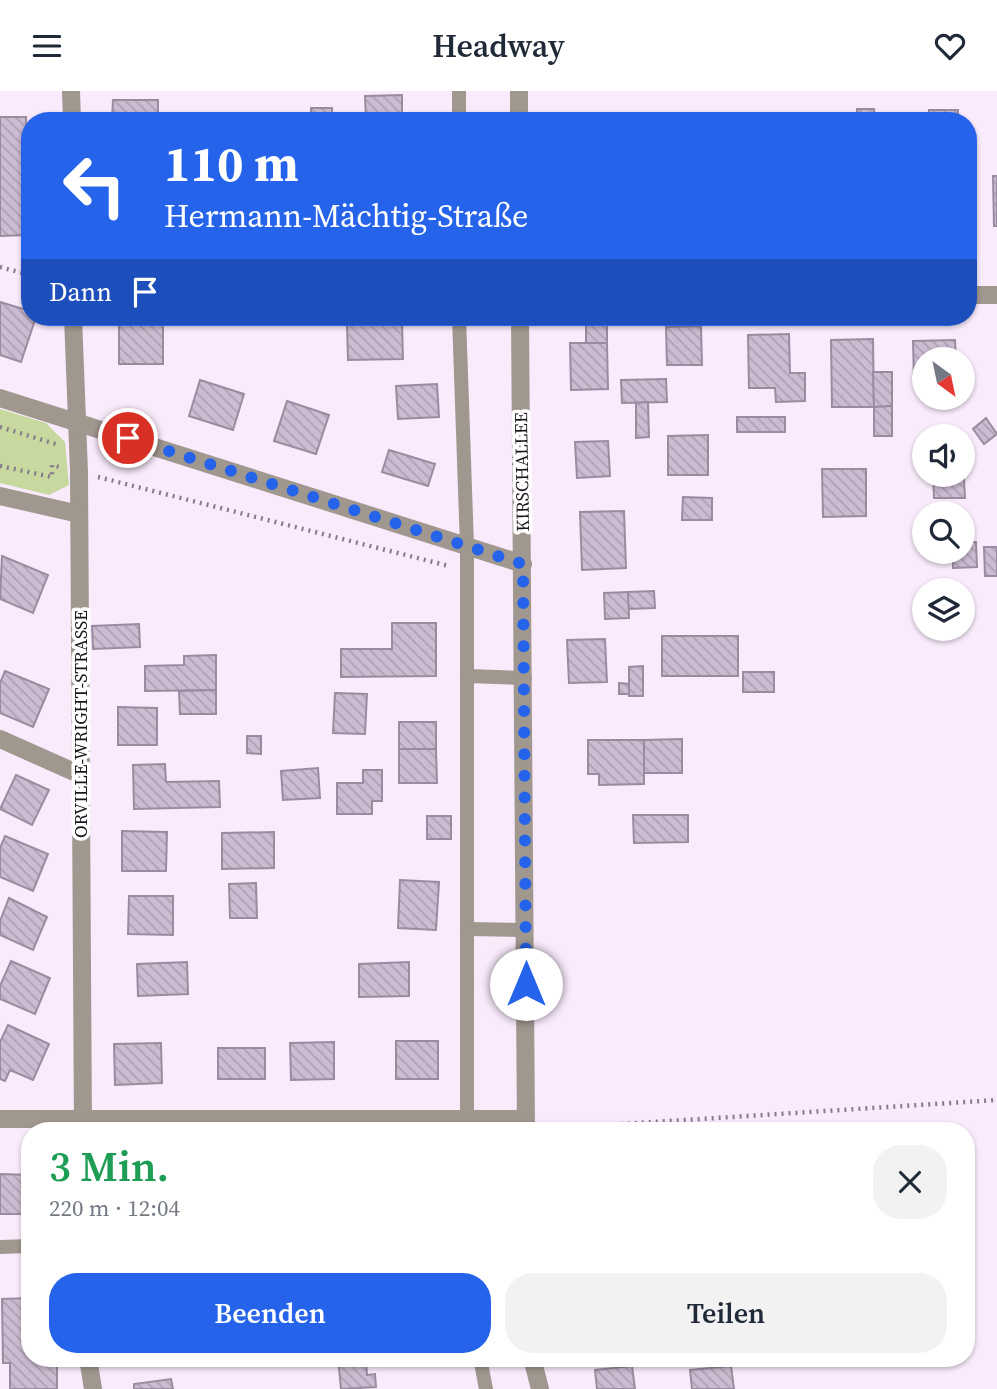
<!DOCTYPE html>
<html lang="de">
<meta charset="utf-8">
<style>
:root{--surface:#fff;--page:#f2f2f3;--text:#1f2937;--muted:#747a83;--accent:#2563eb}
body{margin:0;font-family:"Source Serif 4",serif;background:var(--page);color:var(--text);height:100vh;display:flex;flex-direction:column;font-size:26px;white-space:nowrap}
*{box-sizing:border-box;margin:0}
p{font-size:23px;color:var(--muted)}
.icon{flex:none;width:38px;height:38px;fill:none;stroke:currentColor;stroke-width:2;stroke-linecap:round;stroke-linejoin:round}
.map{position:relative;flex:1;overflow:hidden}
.panel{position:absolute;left:21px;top:1031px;width:954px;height:245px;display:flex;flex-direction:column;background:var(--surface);border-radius:28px;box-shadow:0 2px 5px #0004}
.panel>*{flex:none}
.banner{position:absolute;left:21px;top:21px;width:956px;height:214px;border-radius:28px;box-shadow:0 2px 5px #0004;background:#2563eb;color:#fff;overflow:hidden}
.needle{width:46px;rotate:147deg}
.controls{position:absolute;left:912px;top:256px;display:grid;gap:14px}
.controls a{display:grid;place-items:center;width:63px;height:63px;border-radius:50%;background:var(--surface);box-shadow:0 2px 5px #0004;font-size:35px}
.pin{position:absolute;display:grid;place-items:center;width:60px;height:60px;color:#fff;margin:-30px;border:4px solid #fff;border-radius:50%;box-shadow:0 2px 7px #0007}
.me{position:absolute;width:77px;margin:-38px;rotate:0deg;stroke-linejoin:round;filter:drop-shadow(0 0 5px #0008)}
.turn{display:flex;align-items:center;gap:24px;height:147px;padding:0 28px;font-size:32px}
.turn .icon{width:91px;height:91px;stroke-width:2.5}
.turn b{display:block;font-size:49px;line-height:60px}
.then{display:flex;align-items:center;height:66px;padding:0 28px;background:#0003;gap:14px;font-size:26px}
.round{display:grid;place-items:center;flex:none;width:74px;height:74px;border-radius:28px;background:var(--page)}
.headline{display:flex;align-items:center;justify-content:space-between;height:119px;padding:0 28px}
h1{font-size:42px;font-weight:600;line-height:52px;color:#1e9e55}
.primary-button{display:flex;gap:14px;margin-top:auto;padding:14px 28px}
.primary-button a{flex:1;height:80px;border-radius:28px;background:var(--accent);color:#fff;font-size:28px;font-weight:600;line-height:80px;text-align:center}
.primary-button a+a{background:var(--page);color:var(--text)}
header{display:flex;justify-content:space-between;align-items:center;height:91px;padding:0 28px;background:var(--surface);font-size:32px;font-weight:600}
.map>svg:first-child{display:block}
.green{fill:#c8d9a0}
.building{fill:url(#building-back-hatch);stroke:#9b8ba0;stroke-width:2}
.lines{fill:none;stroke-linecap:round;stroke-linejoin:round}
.path{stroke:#867c89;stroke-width:4.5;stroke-dasharray:2 5;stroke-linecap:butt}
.lane{stroke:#a0978f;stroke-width:14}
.street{stroke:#a0978f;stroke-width:18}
.route{stroke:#2563eb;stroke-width:12;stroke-dasharray:0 21.6}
.labels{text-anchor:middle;stroke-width:7;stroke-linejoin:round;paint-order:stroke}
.street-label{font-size:18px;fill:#1b151d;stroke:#fff}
</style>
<header><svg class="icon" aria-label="menu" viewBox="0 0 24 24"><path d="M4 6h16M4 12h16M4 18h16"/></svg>Headway<svg class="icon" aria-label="heart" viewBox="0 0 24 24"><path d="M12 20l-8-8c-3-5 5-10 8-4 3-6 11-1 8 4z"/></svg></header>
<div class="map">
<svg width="997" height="1298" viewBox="0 0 997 1298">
<defs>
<pattern id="building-back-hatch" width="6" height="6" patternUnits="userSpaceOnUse" patternTransform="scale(1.75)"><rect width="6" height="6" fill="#ccbbd1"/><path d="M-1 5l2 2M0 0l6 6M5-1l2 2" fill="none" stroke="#afa0b3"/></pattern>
</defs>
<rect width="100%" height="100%" fill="#f9eafc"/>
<!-- green -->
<polygon class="green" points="0,318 46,332 65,351 69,394 49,404 0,392"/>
<!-- building -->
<g class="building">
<polygon points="402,4 402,30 366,30 365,5"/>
<polygon points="113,9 158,9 158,30 112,30"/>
<rect x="311" y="17" width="21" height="13"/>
<polygon points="857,18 874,18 875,30 857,30"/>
<rect x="929" y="19" width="29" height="11"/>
<polygon points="0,26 26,26 27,144 0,145"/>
<polygon points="993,85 997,85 997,135 994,135"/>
<polygon points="0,211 30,220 30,226 36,226 21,271 0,264"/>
<rect x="119" y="230" width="44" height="43"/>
<rect x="586" y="230" width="21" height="22"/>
<polygon points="402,232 403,268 348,269 347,233"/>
<polygon points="701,235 702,274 667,274 666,236"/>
<polygon points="789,243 790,282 805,282 805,310 776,311 775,297 749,297 748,244"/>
<polygon points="873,248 874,316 832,316 831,249"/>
<polygon points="955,249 956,268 924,268 924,289 914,289 913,250"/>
<polygon points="570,252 607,252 608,298 571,299"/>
<polygon points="873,281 892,281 892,315 874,316"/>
<polygon points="666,288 667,311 622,312 621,289"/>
<polygon points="200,289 244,303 233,339 189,325"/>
<polygon points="437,293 439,326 398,328 396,295"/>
<rect x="926" y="306" width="30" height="4"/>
<polygon points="287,310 329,324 316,363 274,350"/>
<polygon points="648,311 649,346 636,347 636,312"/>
<polygon points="892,315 892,345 874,345 874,316"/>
<rect x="737" y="326" width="48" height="15"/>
<polygon points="986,327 997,343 984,353 973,338"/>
<polygon points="708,344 708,384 668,384 668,345"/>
<polygon points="962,347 965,407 934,407 933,383 962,383"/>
<polygon points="608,350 610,385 577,387 575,351"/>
<polygon points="389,359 435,373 428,395 382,381"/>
<polygon points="822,378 866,378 866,425 823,426"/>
<polygon points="683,406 712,407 712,429 682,429"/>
<polygon points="624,420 626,477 582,479 580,421"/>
<rect x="916" y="433" width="8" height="21"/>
<polygon points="976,451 977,476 953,477 953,460 962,460 962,452"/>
<polygon points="984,456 997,456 997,485 985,485"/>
<polygon points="2,465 48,484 33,522 0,508"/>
<polygon points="654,500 655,517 628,518 628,501"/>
<polygon points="628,501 629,527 605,528 604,502"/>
<polygon points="392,532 436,532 436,585 341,586 341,558 392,558"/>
<polygon points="139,533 140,556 93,558 92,535"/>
<rect x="662" y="545" width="76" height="40"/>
<polygon points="605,548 607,591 569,592 567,549"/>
<polygon points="216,564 216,599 145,600 145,575 184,574 184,565"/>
<polygon points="643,575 643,605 629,605 629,576"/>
<polygon points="5,580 49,598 33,636 0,622 0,592"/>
<rect x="743" y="581" width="31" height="20"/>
<polygon points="619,592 629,593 629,603 619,603"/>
<polygon points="216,599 216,623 180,623 179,600"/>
<polygon points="335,602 367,603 365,643 333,642"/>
<polygon points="118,616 157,617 157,654 118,654"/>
<rect x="399" y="631" width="37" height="27"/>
<polygon points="247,645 261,645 261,663 247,662"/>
<polygon points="682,648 682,682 644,682 644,649"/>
<polygon points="588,649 644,649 644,693 599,694 599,683 588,683"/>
<polygon points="399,658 436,658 437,692 399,692"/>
<polygon points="165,673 166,691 219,690 220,716 134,718 133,674"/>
<polygon points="318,677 320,707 283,709 281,680"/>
<polygon points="363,679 382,679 382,710 372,710 372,723 337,723 337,692 363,692"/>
<polygon points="16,684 49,699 32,734 0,718"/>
<polygon points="633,724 688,724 688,751 634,752"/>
<rect x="427" y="725" width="24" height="23"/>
<polygon points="122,740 167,741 166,780 122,780"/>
<polygon points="274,741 274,777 222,778 222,742"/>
<polygon points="5,745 48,763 33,800 0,786 0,757"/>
<polygon points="400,789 439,791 436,839 398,837"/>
<polygon points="256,792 257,827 230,827 229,793"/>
<polygon points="129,805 173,805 173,844 128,843"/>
<polygon points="9,807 47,826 33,859 0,844 0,830"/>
<polygon points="11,870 50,887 35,923 0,908 0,895"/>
<polygon points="187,871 188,903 138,905 137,873"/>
<polygon points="409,871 409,905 359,906 359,873"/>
<polygon points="8,934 49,953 33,989 10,979 5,990 0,988 0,951"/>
<rect x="396" y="950" width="42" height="38"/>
<polygon points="334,951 334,988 291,989 290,952"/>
<polygon points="161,952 162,992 115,994 114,953"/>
<rect x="218" y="957" width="47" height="31"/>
<polygon points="0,1083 30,1084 30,1123 0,1123"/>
<polygon points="30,1207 30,1267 50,1267 50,1272 57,1272 57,1298 10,1298 10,1272 3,1272 2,1208"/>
<polygon points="338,1267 366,1267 367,1284 375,1283 376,1296 341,1298"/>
<polygon points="632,1275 635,1298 597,1298 595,1279"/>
<polygon points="731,1275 734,1298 692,1298 690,1279"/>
<polygon points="171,1288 173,1298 134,1298 134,1293"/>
</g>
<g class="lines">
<!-- path -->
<g class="path">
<polyline points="0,176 30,184"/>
<polyline points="0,336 59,354"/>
<polyline points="0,375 52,386 52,374 59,376"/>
<polyline points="98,386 449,475"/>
<polyline points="544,1038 997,1009"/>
</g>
<!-- lane -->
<g class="lane">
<polyline points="459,0 459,30"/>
<polyline points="459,226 467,455 467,1040"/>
<polyline points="468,585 525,587"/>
<polyline points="469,838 526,839"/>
<polyline points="0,1156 30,1155"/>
<polyline points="480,1267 486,1298"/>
</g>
<!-- street -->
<g class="street">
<polyline points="71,0 72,30"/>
<polyline points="519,0 519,30"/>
<polyline points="968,204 997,204"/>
<polyline points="73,226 79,381 83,1040"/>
<polyline points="520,226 526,1040"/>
<polyline points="0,307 523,473"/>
<polyline points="0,405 79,423"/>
<polyline points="0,648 81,684"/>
<polyline points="0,1028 525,1028"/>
<polyline points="88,1267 93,1298"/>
<polyline points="532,1267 540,1298"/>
</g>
</g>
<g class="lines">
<!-- route -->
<polyline class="route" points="128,347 523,473 526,893"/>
</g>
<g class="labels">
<!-- street labels -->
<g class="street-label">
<text transform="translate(522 381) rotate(-91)" y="6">KIRSCHALLEE</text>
<text transform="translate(81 633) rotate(-90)" y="6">ORVILLE-WRIGHT-STRASSE</text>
</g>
</g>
</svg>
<div class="controls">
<a><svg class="needle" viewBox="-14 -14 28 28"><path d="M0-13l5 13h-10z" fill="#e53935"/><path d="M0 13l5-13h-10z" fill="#747a83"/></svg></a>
<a><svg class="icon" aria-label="sound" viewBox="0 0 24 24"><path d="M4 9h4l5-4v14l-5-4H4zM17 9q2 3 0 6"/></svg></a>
<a><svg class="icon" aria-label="search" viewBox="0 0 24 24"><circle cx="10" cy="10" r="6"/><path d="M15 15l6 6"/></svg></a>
<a><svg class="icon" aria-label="layers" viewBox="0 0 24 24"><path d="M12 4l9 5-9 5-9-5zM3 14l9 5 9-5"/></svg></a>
</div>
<div class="pin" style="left:128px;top:347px;background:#d93025"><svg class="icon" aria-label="arrive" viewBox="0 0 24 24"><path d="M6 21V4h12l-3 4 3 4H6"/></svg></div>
<svg class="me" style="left:526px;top:893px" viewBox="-20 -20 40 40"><circle r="19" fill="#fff"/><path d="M0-13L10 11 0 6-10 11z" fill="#2563eb"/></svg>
<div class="banner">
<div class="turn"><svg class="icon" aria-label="left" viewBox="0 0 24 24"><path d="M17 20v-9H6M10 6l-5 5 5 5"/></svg><div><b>110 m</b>Hermann-Mächtig-Straße</div></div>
<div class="then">Dann<svg class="icon" aria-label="arrive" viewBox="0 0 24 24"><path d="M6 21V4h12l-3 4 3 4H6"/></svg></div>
</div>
<section class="panel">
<div class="headline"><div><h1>3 Min.</h1><p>220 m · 12:04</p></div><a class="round"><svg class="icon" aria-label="close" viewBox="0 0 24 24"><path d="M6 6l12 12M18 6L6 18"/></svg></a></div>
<div class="primary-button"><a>Beenden</a><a>Teilen</a></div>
</section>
</div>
